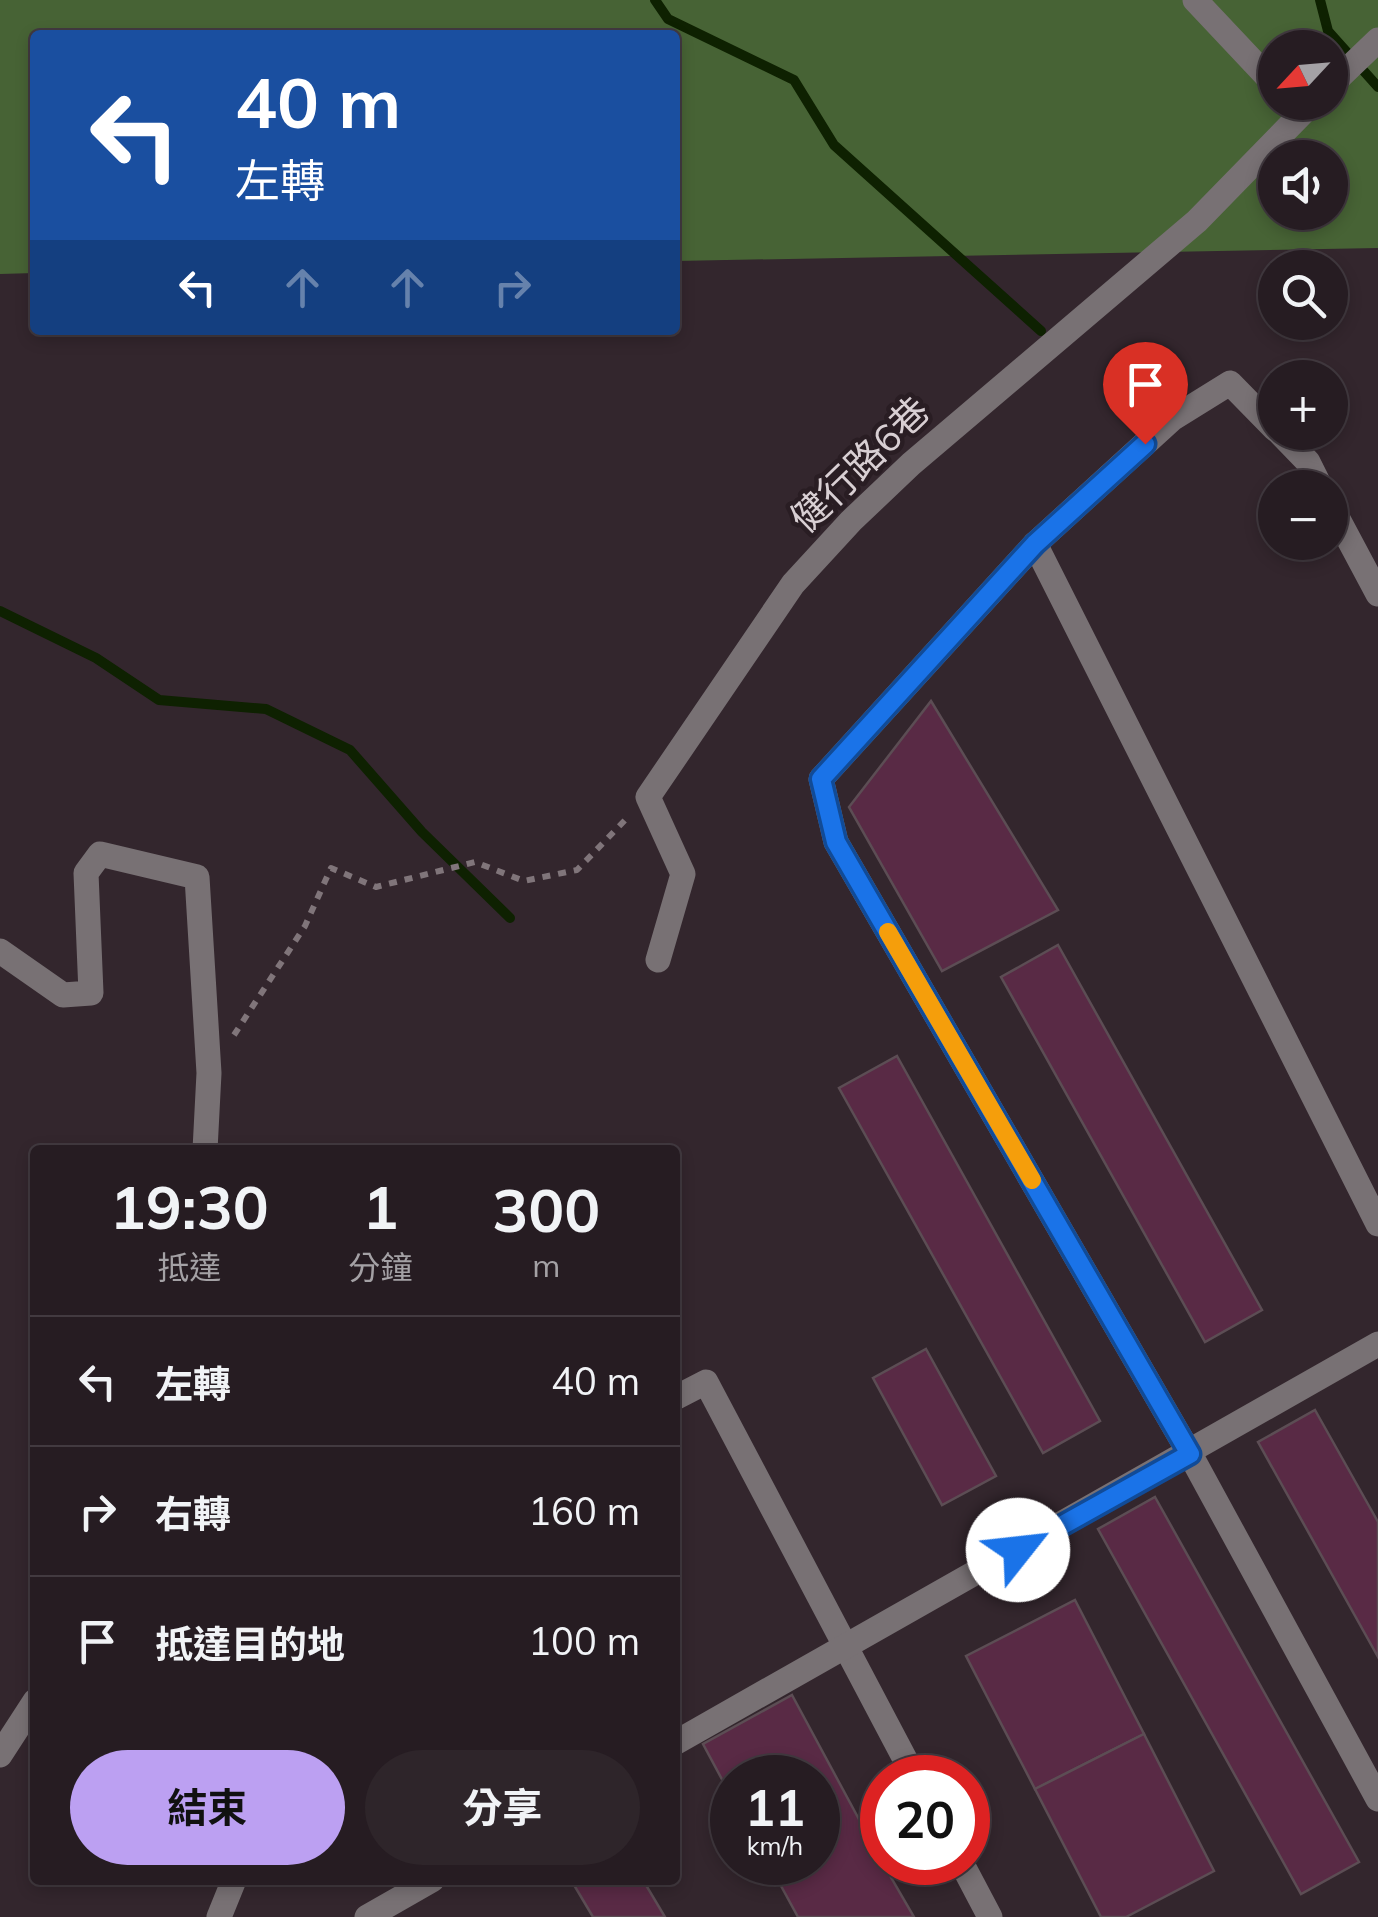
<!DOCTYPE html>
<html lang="zh-TW">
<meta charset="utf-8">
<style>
:root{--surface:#261c22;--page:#2e252a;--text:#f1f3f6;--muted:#a4a1a5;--line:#423a40;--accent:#bca0f2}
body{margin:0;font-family:Mulish,"Noto Sans TC",sans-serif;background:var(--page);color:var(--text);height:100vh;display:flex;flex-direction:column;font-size:38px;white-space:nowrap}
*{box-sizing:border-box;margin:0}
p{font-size:32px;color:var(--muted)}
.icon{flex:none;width:55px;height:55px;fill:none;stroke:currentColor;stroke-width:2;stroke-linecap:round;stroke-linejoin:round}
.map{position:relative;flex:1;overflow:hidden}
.sheet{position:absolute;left:30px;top:1145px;width:650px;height:740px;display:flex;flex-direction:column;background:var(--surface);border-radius:10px;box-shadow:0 5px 15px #0003,0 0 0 2px var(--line)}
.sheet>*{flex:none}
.hud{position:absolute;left:30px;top:30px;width:650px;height:305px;border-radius:10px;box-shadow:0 5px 15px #0003,0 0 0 2px var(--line);background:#1a4fa0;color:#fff;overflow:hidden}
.needle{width:65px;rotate:244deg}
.tools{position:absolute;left:1258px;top:30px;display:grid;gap:20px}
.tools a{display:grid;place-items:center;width:90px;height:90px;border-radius:50%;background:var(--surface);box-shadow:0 5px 15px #0003,0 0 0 2px var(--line);font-size:50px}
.speed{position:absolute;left:710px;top:1755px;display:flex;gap:20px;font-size:50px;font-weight:700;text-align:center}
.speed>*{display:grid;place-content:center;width:130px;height:130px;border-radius:50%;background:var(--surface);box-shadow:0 5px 15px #0003,0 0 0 2px var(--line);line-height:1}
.speed small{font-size:25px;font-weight:400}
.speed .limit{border:15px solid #d22;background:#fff;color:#111}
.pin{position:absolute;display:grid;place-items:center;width:85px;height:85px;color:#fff;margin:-102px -42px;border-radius:50% 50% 50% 0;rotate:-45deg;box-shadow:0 0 10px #0007}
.pin .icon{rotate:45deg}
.me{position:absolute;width:110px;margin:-55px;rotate:61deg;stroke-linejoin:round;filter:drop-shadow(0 0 8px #0008)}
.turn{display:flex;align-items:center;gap:35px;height:210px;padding:0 40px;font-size:45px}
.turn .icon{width:130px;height:130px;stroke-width:2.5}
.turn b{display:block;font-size:70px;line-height:85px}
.lanes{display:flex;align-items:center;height:95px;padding:0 40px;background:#0003;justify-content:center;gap:50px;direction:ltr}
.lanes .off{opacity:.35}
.eta{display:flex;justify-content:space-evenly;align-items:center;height:170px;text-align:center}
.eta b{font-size:60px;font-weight:700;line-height:70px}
.action{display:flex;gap:20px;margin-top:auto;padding:20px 40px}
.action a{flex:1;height:115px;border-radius:60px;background:var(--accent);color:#111;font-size:40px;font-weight:700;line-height:115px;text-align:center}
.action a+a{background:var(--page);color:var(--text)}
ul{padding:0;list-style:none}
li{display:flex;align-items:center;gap:30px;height:130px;padding:0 40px;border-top:2px solid var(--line)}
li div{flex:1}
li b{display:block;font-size:38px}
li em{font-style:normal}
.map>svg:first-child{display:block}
.forest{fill:#476335;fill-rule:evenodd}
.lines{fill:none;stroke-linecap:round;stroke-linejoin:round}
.stream{stroke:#0e2101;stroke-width:10}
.building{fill:#592a45;stroke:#5c4d54;stroke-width:2.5}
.path{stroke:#80757a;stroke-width:6;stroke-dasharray:8 8;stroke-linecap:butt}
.minor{stroke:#787174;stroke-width:25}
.route-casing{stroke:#114b97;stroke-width:25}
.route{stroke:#1a73e8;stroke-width:18}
.slow{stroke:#f59e0b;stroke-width:18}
.labels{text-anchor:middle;stroke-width:9;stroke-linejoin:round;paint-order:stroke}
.street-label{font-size:38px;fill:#d8cfd3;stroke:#291d23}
</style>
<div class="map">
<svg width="1378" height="1917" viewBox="0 0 1378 1917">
<rect width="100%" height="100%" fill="#33262d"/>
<!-- forest -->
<path class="forest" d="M0 0H1378V248L675 261V35H35V273L0 274ZM1275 48H1330V102H1275ZM1275 158H1330V212H1275Z"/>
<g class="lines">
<!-- stream -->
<g class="stream">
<polyline points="655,0 668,19 794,80 834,145 1041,331"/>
<polyline points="1320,0 1328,31 1378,87"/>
<polyline points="0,611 96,658 159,700 266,709 350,750 422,832 510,918"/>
</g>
</g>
<!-- building -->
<g class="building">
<polygon points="931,701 1058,910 942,971 849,807"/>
<polygon points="1058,945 1262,1310 1205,1342 1001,977"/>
<polygon points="897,1056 1100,1421 1043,1453 839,1088"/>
<polygon points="926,1349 996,1476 942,1505 873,1378"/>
<polygon points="1315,1410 1378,1522 1378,1657 1258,1442"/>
<polygon points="1155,1497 1359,1862 1301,1894 1098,1529"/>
<polygon points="1075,1600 1144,1734 1035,1789 966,1656"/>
<polygon points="792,1695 882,1862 914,1917 798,1917 768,1862 818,1862 818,1778 732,1778 732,1798 703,1744"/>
<polygon points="1144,1734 1214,1871 1126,1917 1101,1917 1035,1789"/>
<polygon points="571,1880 643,1880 665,1917 593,1917"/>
</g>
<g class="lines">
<!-- path -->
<polyline class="path" points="234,1035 305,926 331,868 376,887 475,862 524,881 577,870 629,816"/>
<!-- minor -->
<g class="minor">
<polyline points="1195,0 1275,85"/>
<polyline points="1330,86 1378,40"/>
<polyline points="1275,429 1230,383 1172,419 1035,544 821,779 836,842 1190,1454 1378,1799"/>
<polyline points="1279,432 1308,462 1321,488"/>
<polyline points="1330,504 1378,594"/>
<polyline points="1035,544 1378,1224"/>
<polyline points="0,951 63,995 91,993 86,873 100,854 197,877 209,1073 205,1150"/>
<polyline points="658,960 683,874 648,797 793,584 851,521 911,464 1197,221 1313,102"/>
<polyline points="675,1398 706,1382 915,1778"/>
<polyline points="675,1743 1378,1344"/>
<polyline points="0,1755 35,1701"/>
<polyline points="961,1862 990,1917"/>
<polyline points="219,1917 234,1880"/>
<polyline points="367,1917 432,1880"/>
</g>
</g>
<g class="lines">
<!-- route casing -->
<g class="route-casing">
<polyline id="route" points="1018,1550 1190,1454 836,842 821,779 1035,544 1145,444"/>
</g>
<!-- route -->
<use href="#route" class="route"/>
<!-- slow -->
<polyline class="slow" points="888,932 1032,1180"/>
</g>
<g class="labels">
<!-- street labels -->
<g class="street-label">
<text transform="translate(860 465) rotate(-44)" y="13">健行路6巷</text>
</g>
</g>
</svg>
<div class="tools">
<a><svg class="needle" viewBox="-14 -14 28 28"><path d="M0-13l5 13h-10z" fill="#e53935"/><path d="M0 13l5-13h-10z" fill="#a4a1a5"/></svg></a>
<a><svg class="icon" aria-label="sound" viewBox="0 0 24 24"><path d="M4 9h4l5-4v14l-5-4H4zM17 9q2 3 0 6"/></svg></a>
<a><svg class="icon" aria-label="search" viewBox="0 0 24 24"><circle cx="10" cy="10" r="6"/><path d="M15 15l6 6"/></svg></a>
<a>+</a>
<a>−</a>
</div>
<div class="speed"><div>11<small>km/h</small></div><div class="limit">20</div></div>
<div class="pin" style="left:1145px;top:444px;background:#d93025"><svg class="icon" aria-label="arrive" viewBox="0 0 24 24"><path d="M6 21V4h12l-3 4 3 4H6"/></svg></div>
<svg class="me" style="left:1018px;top:1550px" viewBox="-20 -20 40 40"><circle r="19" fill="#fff"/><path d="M0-13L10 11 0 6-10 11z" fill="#1a73e8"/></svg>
<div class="hud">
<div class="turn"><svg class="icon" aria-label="left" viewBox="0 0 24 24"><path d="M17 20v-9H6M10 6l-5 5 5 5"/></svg><div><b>40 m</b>左轉</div></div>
<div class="lanes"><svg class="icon" aria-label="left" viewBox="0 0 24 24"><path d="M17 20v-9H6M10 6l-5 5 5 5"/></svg><svg class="icon off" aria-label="ahead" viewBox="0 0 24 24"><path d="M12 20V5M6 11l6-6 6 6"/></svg><svg class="icon off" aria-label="ahead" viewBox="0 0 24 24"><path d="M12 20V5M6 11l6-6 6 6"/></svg><svg class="icon off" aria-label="right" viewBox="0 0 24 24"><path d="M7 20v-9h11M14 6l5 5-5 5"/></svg></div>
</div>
<section class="sheet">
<div class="eta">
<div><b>19:30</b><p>抵達</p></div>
<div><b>1</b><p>分鐘</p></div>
<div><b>300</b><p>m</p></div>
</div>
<ul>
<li><svg class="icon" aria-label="left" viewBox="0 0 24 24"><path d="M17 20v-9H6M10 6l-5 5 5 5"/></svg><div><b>左轉</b></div><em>40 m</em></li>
<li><svg class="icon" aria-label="right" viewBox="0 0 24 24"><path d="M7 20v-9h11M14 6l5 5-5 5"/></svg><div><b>右轉</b></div><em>160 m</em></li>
<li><svg class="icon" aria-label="arrive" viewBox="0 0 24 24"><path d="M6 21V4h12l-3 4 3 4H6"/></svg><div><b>抵達目的地</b></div><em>100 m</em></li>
</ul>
<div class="action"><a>結束</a><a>分享</a></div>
</section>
</div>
